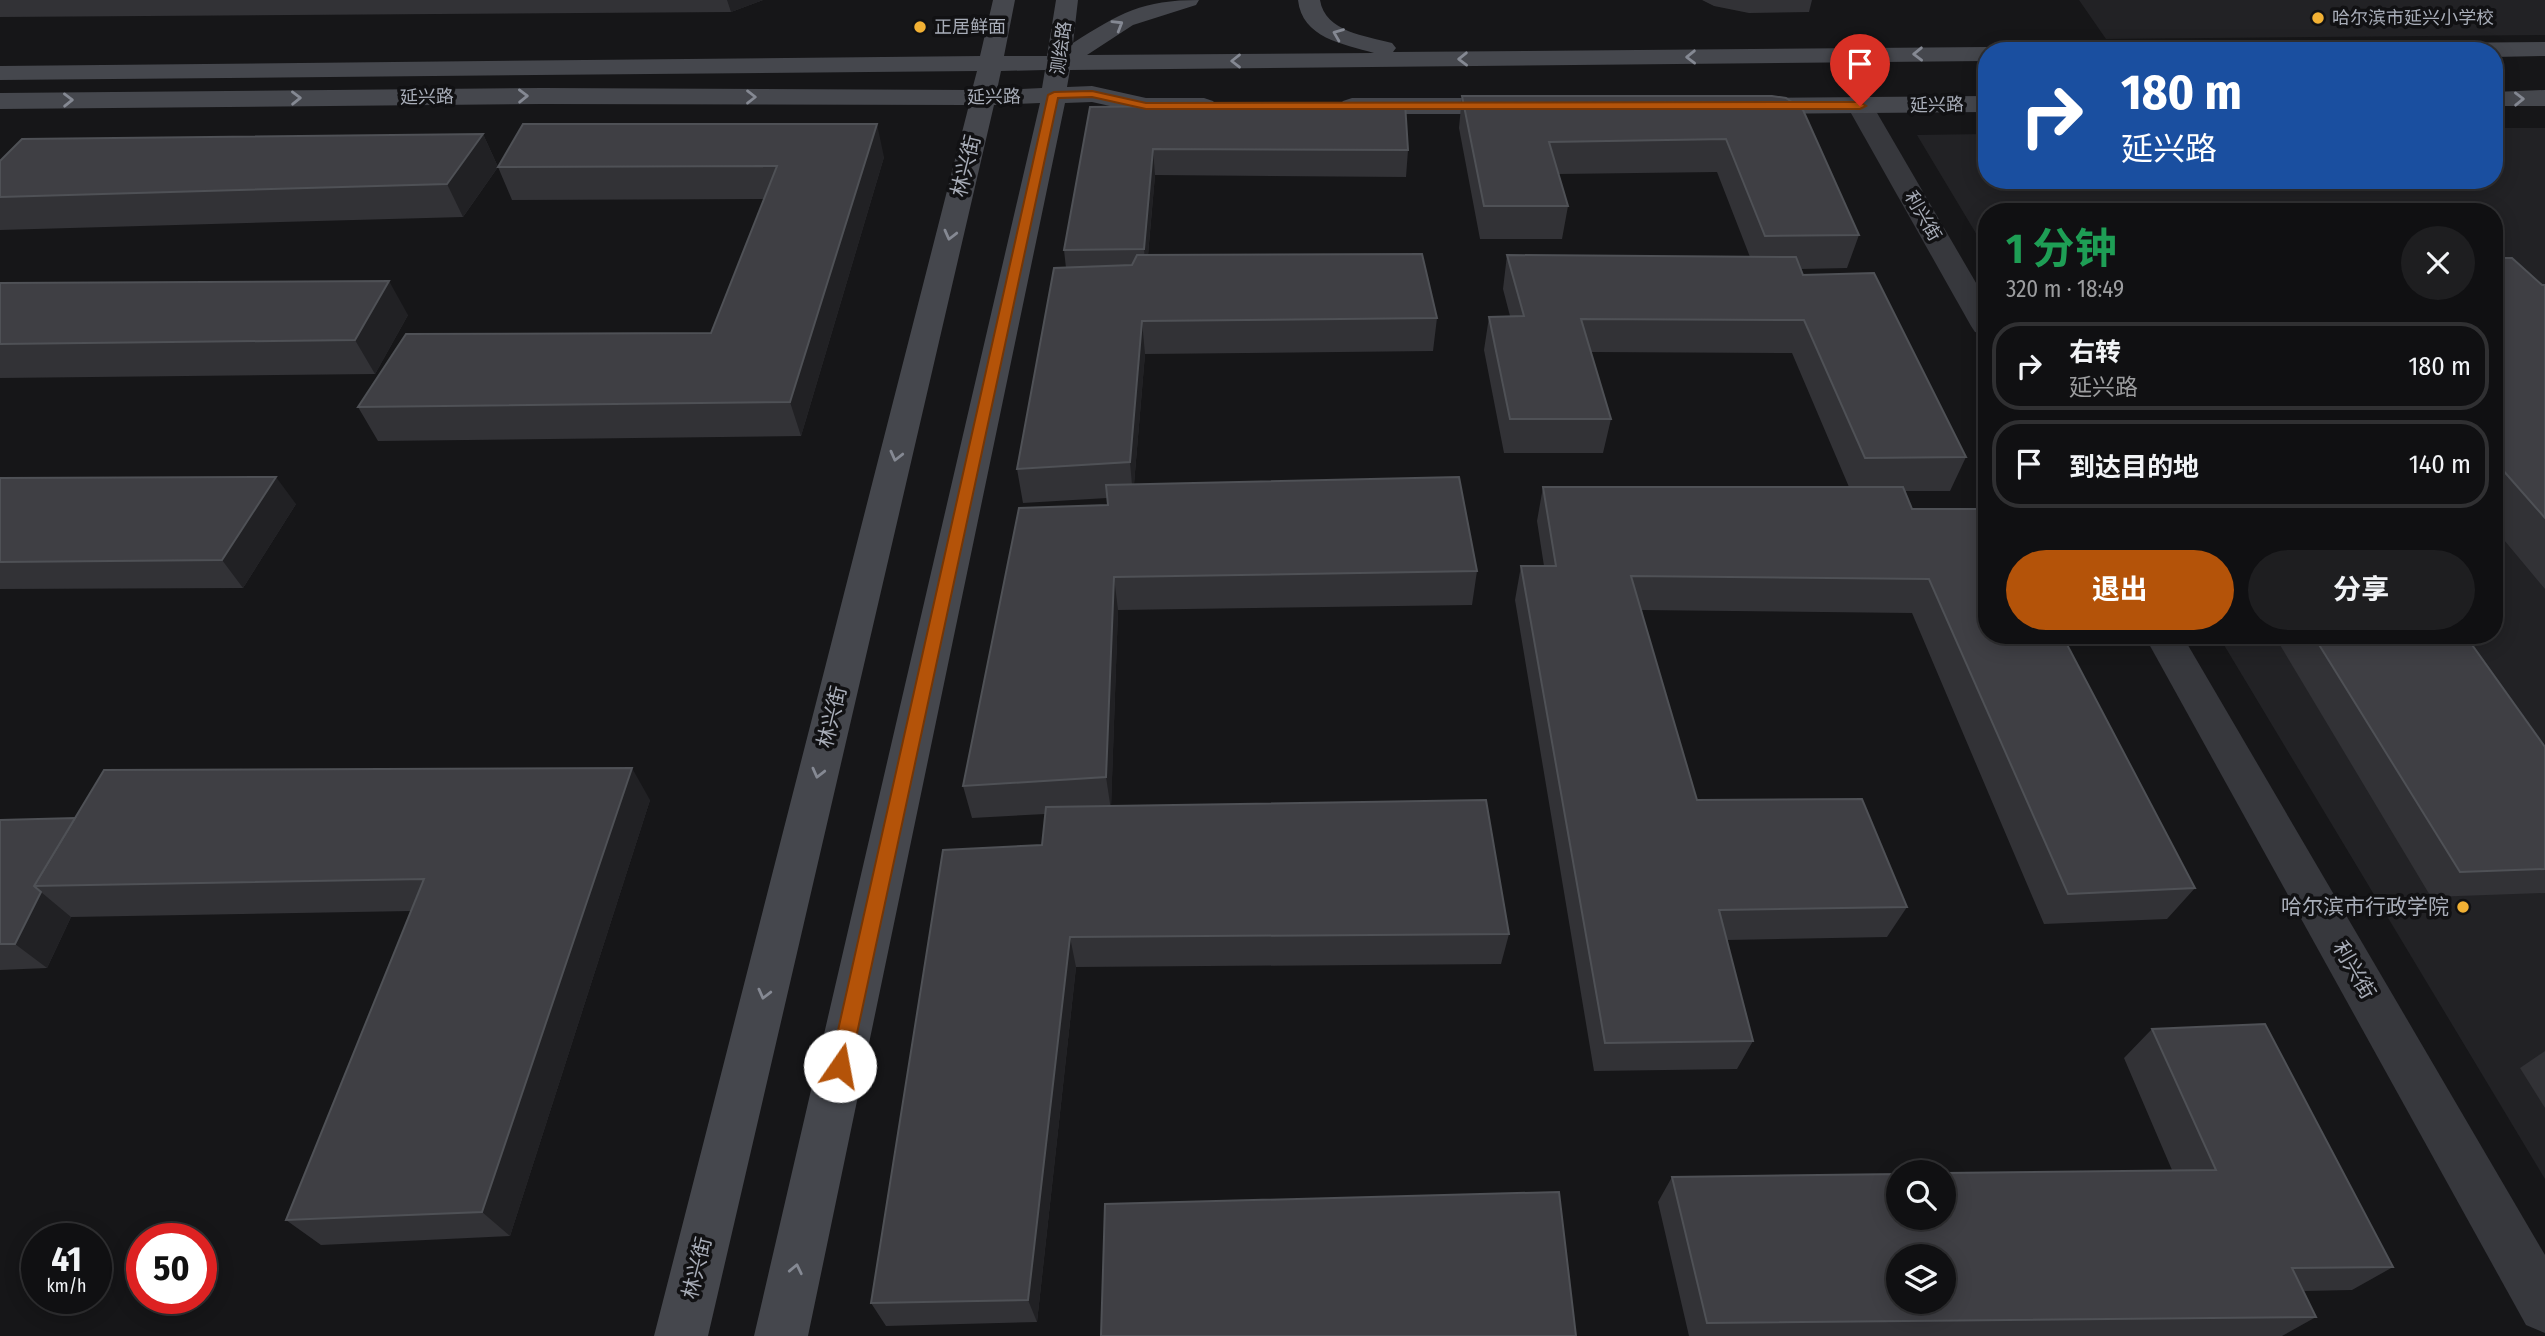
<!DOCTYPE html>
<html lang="zh">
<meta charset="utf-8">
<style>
:root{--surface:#101012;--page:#1e1e20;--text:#f1f3f6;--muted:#9c9d9f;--line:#303032;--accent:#b45309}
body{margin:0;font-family:"Fira Sans Condensed","Noto Sans SC",sans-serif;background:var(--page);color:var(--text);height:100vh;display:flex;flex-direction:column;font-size:26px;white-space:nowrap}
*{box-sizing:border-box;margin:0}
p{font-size:23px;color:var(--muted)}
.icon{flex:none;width:38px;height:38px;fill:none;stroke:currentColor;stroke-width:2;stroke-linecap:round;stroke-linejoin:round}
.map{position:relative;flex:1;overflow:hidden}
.details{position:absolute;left:1978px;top:203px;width:525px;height:441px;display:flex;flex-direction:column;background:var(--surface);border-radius:28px;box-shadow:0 4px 18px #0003,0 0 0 2px var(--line)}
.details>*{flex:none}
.top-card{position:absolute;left:1978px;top:42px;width:525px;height:147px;border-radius:28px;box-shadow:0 4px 18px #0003,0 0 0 2px var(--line);background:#1a4fa0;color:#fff;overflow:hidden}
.buttons{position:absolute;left:1886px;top:1160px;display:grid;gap:14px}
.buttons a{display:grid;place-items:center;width:70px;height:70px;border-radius:50%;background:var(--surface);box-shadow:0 4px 18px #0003,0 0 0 2px var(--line);font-size:35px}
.speed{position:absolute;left:21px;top:1223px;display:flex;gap:14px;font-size:35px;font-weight:700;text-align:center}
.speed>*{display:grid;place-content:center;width:91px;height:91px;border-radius:50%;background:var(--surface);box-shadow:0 4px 18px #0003,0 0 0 2px var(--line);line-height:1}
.speed small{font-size:18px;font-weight:400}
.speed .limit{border:10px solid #d22;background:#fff;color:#111}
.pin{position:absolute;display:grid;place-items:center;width:60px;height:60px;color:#fff;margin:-72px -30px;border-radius:50% 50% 50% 0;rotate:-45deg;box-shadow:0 0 7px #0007}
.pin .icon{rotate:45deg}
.me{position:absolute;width:77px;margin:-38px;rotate:12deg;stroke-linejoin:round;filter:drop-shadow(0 0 5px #0008)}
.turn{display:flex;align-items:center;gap:24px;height:147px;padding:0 28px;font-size:32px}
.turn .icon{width:91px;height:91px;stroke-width:2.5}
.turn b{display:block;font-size:49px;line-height:60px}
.round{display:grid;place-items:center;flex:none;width:74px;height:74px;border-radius:37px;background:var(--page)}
.summary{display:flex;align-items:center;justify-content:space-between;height:119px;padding:0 28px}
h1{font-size:42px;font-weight:700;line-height:52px;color:#1e9e55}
.cta{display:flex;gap:14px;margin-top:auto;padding:14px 28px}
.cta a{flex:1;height:80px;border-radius:42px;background:var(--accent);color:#fff;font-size:28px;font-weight:700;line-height:80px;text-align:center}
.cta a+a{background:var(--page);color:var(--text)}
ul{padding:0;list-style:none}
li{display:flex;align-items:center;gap:21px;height:88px;margin:0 14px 10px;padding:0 14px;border:4px solid var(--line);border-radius:28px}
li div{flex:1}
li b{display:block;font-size:26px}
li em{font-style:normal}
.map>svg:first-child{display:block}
.built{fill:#222225}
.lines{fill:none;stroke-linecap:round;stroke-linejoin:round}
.tertiary{fill:#37383d;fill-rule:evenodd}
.secondary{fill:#45474d;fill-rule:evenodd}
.wall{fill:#323236}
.shaded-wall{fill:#212124}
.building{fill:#3f3f44;stroke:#4f5156;stroke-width:2;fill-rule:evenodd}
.oneway{stroke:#858993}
.route{fill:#b45309;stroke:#753606;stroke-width:2}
.poi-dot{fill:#f2b134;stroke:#111113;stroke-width:2.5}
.labels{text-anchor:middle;stroke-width:7;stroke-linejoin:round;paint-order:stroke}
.far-poi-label{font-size:18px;fill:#a8adb8;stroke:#111113;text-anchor:start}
.far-street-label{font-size:18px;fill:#a8adb8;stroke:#111113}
.street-label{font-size:21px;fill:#a8adb8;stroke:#111113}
.poi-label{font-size:21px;fill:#a8adb8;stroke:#111113;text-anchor:end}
</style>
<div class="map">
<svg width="2545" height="1336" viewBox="0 0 2545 1336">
<rect width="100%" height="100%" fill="#161618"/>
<!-- built -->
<g class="built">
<polygon points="2079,0 2545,0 2545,35 2106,39"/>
<polygon points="2494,128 2545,128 2545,1179 2218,635 2494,635 2494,212 1986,212 1986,250 1917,135 1986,134 1986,180 2494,180"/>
</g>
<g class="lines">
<!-- tertiary -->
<g class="tertiary">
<polygon points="1860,98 1869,101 1873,106 1986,300 1986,335 1975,332 1971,326 1847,106 1851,101"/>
<polygon points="2144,635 2182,635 2545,1255 2545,1333 2526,1325"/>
</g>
<!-- secondary -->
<g class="secondary">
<path d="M993 0H1015L1004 56H1047L1056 0H1078L1073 43C1120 13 1142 0 1199 0L1196 5 1133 25 1087 55 1374 53C1343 44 1302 38 1298 0H1320C1325 32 1366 36 1392 43L1396 48 1393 52 1986 47 1996 51H1986V61L1070 70 1067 87 1092 86 1146 98H1204L1213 101 1217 106 1213 111 1204 114H1146L1092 102 1065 103 808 1336H754L1040 103 994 105 708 1336H654L969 105 542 104 0 109V93L542 88 972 90 977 71 0 80V66L980 56ZM1045 70 1042 88 997 90 1001 71Z"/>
<polygon points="2545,42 2545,56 2494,57 2494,51 2311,51 2315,46 2323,44"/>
<polygon points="2545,90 2545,106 2494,106 2494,92"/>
<polygon points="1986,96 1986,112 1744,114 1735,111 1731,106 1735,101 1744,98"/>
<polygon points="1352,98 1512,98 1521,101 1525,106 1521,111 1512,114 1352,114 1343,111 1339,106 1343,101"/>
</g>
</g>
<!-- wall -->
<g class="wall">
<polygon points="0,0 763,0 731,12 0,17"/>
<polygon points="1702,0 1812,0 1809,12 1749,13 1714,6"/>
<polygon points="1462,96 1772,96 1859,235 1847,268 1801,269 1803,275 1966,457 1950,491 1905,491 1912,509 2195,888 2167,919 2044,924 1912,613 1641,610 1697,800 1907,907 1887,937 1727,940 1753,1041 1737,1069 1594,1071 1515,600 1521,566 1544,566 1537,521 1543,487 1849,487 1792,353 1591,352 1611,419 1603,453 1504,453 1484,350 1489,317 1510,316 1503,289 1507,255 1750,257 1717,172 1558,174 1568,206 1562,239 1480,239 1459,128"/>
<polygon points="1090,107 1408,150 1406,177 1155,175 1148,255 1437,318 1433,351 1145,354 1134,484 1477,571 1472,605 1118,610 1111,806 1509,934 1501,964 1076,967 1037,1322 886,1326 871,1303 1042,845 1045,814 972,818 963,786 1108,505 1107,498 1023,503 1017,469 1066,268 1064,250"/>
<polygon points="483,134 498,167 884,157 801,436 378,441 358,407 711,333 764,199 512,200 498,167 463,217 0,230 0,161"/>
<polygon points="2494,258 2542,285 2545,285 2545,589 2494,528"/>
<polygon points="0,283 408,315 375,374 0,378"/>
<polygon points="0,478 296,504 243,588 0,589"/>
<polygon points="2274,635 2465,635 2545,747 2545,893 2431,897"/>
<polygon points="650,800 510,1236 321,1245 286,1220 411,911 71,917 47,968 0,970 0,820"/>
<polygon points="2152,1029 2393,1267 2352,1290 2303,1291 2316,1317 2282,1336 1689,1336 1658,1202 1672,1177 2172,1170 2124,1058"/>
<polygon points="2545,1051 2545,1108 2520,1068"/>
</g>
<!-- shaded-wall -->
<g class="shaded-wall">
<polygon points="727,0 763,0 731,12"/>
<polygon points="877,124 884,157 801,436 790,402"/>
<polygon points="483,134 498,167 463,217 447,184"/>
<polygon points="1153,149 1155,175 1146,276 1144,249"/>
<polygon points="389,281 408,315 375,374 355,340"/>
<polygon points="1142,321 1145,354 1133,496 1130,462"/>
<polygon points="276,477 296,504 243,588 222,560"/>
<polygon points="1114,577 1118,610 1111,810 1106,777"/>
<polygon points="632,768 650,800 510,1236 482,1212"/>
<polygon points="41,892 71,917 47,968 15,944"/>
<polygon points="1070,937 1076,967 1037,1322 1028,1300"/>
</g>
<!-- building -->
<g class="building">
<polygon points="1462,96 1772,96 1786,98 1803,110 1859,235 1765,236 1726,139 1549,142 1568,206 1484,206"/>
<polygon points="1405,103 1408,150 1153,149 1144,249 1064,250 1090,107"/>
<polygon points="523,124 877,124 790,402 358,407 406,334 711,333 777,166 498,167"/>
<polygon points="483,134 447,184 0,197 0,161 22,139"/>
<polygon points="1422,254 1437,318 1142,321 1130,462 1017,469 1054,268 1132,265 1137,255"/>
<polygon points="1507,255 1796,257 1803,275 1874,273 1966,457 1865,458 1804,320 1581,319 1611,419 1510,419 1489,317 1524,316"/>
<polygon points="2494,258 2512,258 2542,285 2545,285 2545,518 2494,460"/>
<polygon points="389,281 355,340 0,344 0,283"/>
<polygon points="276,477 222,560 0,562 0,478"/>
<polygon points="1459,477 1477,571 1114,577 1106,777 963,786 1019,508 1108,505 1106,485"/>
<polygon points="1543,487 1903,487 1912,509 1986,509 1986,635 2062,635 2195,888 2068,894 1929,579 1631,576 1697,800 1862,799 1907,907 1719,910 1753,1041 1605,1043 1521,566 1556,566"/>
<polygon points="2313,635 2465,635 2545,747 2545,869 2460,872"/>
<polygon points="632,768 482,1212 286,1220 424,879 34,886 104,770"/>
<polygon points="1486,800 1509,934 1070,937 1028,1300 871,1303 943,850 1042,845 1046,807"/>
<polygon points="75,818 34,886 41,892 15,944 0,944 0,820"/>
<path d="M2265 1024 2393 1267 2292 1268 2316 1317 1707 1323 1672 1177 1899 1174V1218H1944V1173L2216 1170 2152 1029ZM1899 1256H1944V1302H1899Z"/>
<polygon points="1559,1192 1576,1336 1101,1336 1105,1204"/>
</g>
<!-- one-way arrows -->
<defs><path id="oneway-chevron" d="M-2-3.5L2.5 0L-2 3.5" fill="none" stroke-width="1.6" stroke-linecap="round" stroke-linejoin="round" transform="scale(1.75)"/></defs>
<g class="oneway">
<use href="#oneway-chevron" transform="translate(1118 25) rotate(-31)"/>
<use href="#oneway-chevron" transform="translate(1338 34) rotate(-158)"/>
<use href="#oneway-chevron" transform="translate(1918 54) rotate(179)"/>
<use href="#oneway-chevron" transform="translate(1691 57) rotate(179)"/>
<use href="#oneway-chevron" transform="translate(1463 59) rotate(179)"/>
<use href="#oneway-chevron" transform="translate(1236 61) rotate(180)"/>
<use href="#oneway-chevron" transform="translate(523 96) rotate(-1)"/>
<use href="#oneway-chevron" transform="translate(751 97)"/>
<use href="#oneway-chevron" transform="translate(296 98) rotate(-1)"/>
<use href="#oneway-chevron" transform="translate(2519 99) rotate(-1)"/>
<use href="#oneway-chevron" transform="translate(68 100) rotate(-1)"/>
<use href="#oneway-chevron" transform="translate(950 235) rotate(104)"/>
<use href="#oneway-chevron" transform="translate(896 456) rotate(104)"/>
<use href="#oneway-chevron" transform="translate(818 773) rotate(104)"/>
<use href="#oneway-chevron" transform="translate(764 994) rotate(104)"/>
<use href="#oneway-chevron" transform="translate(796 1269) rotate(-78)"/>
</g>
<!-- route -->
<polygon class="route" points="1092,91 1146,103 1860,102 1866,106 1860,109 1146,109 1092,97 1058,98 850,1066 847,1073 840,1076 833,1073 830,1066 1048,95 1054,92"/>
<!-- markers -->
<g class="poi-dot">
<circle cx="2318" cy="18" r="7"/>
<circle cx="920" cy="27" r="7"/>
<circle cx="2463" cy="907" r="7"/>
</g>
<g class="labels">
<!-- far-poi labels -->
<g class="far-poi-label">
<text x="2332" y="24">哈尔滨市延兴小学校</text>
<text x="934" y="33">正居鲜面</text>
</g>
<!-- far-street labels -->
<g class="far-street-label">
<text transform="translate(1061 48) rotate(-82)" y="6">测绘路</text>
<text transform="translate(427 97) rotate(-1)" y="6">延兴路</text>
<text transform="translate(994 97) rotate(-1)" y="6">延兴路</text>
<text transform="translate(1937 105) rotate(-1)" y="6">延兴路</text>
<text transform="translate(1923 216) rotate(60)" y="6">利兴街</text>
</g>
<!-- street labels -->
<g class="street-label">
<text transform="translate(966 166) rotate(-76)" y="7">林兴街</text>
<text transform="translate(832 717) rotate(-76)" y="7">林兴街</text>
<text transform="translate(2354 970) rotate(60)" y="7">利兴街</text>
<text transform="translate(697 1268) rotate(-76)" y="7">林兴街</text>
</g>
<!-- poi labels -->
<g class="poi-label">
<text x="2449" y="914">哈尔滨市行政学院</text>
</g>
</g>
</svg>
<div class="buttons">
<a><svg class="icon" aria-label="search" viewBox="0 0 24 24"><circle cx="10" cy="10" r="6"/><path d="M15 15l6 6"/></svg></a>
<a><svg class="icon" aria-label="layers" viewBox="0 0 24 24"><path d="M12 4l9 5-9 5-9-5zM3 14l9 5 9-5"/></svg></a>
</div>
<div class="speed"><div>41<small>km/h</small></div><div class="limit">50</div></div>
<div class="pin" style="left:1860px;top:106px;background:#d93025"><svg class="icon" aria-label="arrive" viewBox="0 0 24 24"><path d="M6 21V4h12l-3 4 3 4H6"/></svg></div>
<svg class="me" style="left:840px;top:1066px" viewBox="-20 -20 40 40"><circle r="19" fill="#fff"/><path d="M0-13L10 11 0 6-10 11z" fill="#b45309"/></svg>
<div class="top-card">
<div class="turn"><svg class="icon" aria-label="right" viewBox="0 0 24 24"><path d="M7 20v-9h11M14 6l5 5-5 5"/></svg><div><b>180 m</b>延兴路</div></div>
</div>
<section class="details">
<div class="summary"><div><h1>1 分钟</h1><p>320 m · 18:49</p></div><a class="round"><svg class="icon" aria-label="close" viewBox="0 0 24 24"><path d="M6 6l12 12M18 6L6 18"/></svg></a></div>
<ul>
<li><svg class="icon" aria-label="right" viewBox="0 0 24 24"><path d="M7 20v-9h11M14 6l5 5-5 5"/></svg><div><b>右转</b><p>延兴路</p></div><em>180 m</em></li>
<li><svg class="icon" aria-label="arrive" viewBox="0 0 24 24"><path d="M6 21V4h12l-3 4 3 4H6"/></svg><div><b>到达目的地</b></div><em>140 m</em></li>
</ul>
<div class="cta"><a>退出</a><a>分享</a></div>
</section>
</div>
